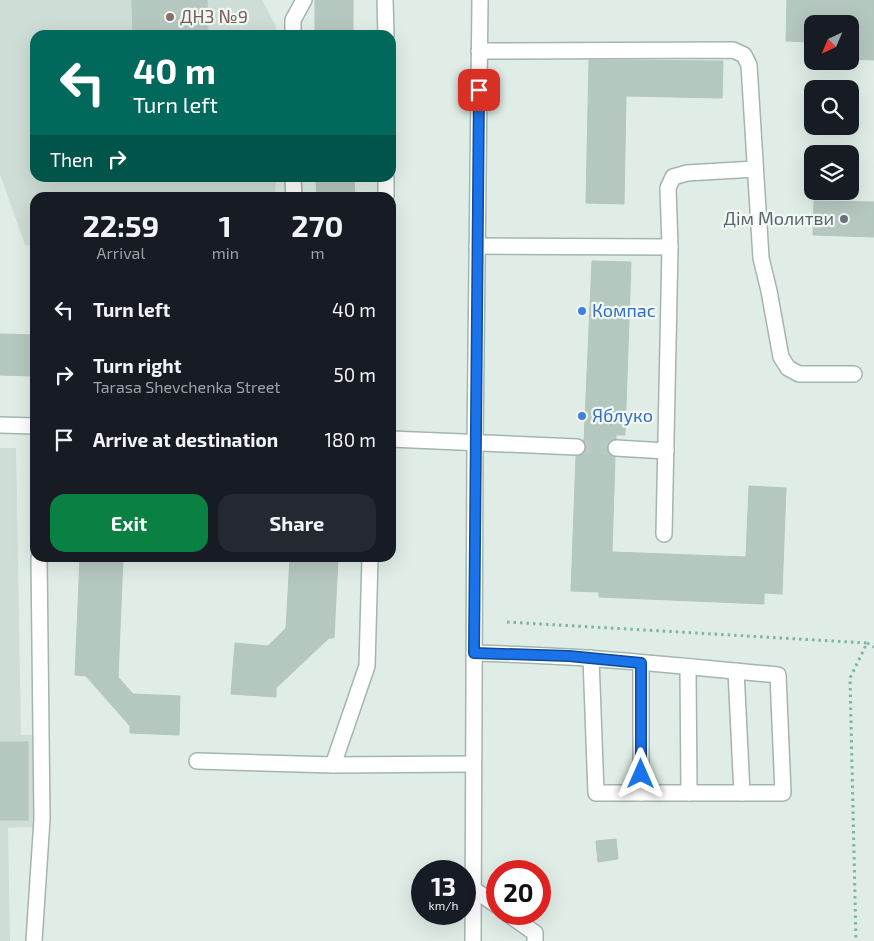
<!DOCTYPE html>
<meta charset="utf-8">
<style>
:root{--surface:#171b24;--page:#242831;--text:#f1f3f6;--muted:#9ea1a6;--accent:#0b8043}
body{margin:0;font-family:"Exo 2",sans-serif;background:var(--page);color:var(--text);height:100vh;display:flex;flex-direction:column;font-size:19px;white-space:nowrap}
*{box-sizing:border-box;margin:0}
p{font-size:16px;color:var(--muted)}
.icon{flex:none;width:28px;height:28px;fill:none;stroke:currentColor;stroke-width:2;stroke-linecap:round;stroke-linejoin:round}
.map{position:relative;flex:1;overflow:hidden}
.details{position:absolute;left:30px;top:192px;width:366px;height:370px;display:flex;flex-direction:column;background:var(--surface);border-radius:15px;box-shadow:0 5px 20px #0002}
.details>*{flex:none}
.top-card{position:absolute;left:30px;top:30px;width:366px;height:152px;border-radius:15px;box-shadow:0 5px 20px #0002;background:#00695c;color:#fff;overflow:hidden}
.needle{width:32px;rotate:224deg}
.tools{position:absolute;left:804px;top:15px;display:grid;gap:10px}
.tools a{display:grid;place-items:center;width:55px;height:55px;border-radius:10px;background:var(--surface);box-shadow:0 5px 20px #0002;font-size:25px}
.speed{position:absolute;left:411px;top:860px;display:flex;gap:10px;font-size:25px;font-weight:700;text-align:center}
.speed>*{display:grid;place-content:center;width:65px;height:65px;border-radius:50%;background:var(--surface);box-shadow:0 5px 20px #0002;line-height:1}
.speed small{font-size:12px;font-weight:400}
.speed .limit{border:8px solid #d22;background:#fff;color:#111}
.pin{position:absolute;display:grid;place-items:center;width:42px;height:42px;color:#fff;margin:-21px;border-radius:10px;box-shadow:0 2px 8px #0006}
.me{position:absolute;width:55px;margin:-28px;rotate:0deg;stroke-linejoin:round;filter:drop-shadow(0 0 4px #0008)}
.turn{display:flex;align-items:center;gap:18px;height:105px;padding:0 20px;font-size:22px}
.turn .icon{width:65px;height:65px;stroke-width:2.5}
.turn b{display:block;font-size:35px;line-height:42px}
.then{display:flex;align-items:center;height:48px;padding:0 20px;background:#0003;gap:10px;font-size:19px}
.eta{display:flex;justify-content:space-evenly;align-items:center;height:85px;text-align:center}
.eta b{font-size:30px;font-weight:700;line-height:35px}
.primary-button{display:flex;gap:10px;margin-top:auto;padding:10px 20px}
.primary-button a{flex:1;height:58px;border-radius:15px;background:var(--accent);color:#fff;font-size:20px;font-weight:700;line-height:58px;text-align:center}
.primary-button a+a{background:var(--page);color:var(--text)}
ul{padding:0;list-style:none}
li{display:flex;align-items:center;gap:15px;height:65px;padding:0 20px}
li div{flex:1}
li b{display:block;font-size:19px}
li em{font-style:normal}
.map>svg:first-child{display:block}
.built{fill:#ceddd6}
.building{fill:#b5c8c0;stroke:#b2c7bf}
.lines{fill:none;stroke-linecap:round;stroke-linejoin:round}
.minor-tunnel{stroke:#b9cac4;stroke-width:15;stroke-dasharray:15 8;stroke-linecap:butt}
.minor-casing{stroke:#a2b5af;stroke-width:18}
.path{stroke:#7db4a4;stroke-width:3;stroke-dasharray:2.5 4;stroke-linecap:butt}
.minor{stroke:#fff;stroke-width:15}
.route-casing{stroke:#114b97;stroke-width:12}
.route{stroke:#1a73e8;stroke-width:9}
.education-dot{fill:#8d6e63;stroke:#f1f9f5;stroke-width:2}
.worship-dot{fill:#6b7280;stroke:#f1f9f5;stroke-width:2}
.shop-dot{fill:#3f7fe0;stroke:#f1f9f5;stroke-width:2}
.labels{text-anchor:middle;stroke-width:4.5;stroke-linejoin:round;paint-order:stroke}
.education-label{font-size:18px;fill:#785e54;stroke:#f1f9f5;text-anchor:start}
.worship-label{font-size:18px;fill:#5b616d;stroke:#f1f9f5;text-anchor:end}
.shop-label{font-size:18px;fill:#366cbe;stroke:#f1f9f5;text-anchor:start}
</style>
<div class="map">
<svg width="874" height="941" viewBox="0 0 874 941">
<rect width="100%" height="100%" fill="#e0ede7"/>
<!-- built -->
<g class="built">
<polygon points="0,0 262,0 276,26 276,35 35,35 35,178 276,178 275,197 35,198 35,246 25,245 0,174"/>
<polygon points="0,448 16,448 21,735 33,735 34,827 8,828 10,941 0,941"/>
</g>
<!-- building -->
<g class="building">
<polygon points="132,0 207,0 208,35 133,35"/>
<rect x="315" y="0" width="38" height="35"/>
<polygon points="787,0 874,0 874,60 850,59 850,24 812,24 812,42 786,41"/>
<polygon points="589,60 723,61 722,98 626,96 624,204 586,203"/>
<polygon points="316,178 354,178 355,198 317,198"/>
<polygon points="814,201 874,202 874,237 813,235"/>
<polygon points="592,261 631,262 625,435 616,435 616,439 608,442 607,447 608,453 615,457 612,552 746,557 749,486 786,488 782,594 764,593 764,604 599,597 599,592 571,591 576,456 582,455 586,448 584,442"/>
<polygon points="0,334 35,335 35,376 0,375"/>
<polygon points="80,558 123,558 118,677 133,694 180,696 179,735 130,733 130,726 86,676 75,675"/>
<polygon points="290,558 338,558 334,638 329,638 276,688 276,697 231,694 235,643 268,646 286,628"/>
<rect x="0" y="742" width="28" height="78"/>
<polygon points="616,839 618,859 598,862 596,841"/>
</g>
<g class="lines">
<!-- minor-tunnel -->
<polyline class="minor-tunnel" points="577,447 616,448"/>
<!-- minor casing -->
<g class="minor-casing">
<g id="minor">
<polyline points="385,0 386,35"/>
<polyline points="293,35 293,20 304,0"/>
<polyline points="479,51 733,50 744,55 749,65 761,258 769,291 781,357 788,368 799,374 854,374"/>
<polyline points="293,178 294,198"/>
<polyline points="386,178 386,196"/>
<polyline points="477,246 670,247"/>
<polyline points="0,425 35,426"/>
<polyline points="391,439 577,447"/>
<polyline points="616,448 666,451"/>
<polyline points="664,534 670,247 668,188 673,177 687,173 755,169"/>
<path d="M474 653C506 654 538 655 569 657 639 661 709 669 778 675L783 793H596L591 658"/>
<polyline points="641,663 641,793"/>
<polyline points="688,667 689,793"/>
<polyline points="736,671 742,793"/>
<polyline points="197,761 333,765 473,764"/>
<polyline points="333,765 367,666 370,558"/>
<polyline points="473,889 498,906"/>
<polyline points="508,914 535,933 535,941"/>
<polyline points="34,941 42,819 39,558"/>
<polyline points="473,941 475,442 480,0"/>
</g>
</g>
<!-- path -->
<g class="path">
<polyline points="507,622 867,643 850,678 856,941"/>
<polyline points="867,643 874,647"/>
</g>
<!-- minor -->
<use href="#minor" class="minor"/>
</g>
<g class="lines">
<!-- route casing -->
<g class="route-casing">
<polyline id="route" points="479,90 474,653 569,656 641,663 641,774"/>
</g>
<!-- route -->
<use href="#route" class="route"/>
</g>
<!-- markers -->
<circle class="education-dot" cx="170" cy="17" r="5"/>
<circle class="worship-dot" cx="844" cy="219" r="5"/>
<g class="shop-dot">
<circle cx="582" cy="311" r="5"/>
<circle cx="582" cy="416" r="5"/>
</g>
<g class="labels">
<!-- education labels -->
<g class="education-label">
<text x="180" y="23">ДНЗ №9</text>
</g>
<!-- worship labels -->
<g class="worship-label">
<text x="834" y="225">Дім Молитви</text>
</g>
<!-- shop labels -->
<g class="shop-label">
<text x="592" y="317">Компас</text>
<text x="592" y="422">Яблуко</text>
</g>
</g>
</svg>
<div class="tools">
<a><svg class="needle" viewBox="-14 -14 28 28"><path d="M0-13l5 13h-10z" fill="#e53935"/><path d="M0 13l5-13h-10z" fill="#9ea1a6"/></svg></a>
<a><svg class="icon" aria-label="search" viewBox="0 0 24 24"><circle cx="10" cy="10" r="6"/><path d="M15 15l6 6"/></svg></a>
<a><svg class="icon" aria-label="layers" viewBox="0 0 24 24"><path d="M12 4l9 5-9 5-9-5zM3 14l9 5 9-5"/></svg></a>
</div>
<div class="speed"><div>13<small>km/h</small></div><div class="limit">20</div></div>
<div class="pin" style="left:479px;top:90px;background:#d93025"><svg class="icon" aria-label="arrive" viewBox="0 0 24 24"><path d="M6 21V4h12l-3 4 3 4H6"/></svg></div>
<svg class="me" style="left:641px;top:774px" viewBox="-20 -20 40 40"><path d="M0-17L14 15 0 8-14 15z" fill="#1a73e8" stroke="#fff" stroke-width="4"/></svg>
<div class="top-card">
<div class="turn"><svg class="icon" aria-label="left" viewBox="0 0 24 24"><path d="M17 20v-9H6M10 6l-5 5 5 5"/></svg><div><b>40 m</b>Turn left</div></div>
<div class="then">Then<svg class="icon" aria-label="right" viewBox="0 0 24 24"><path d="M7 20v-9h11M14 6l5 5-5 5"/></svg></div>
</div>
<section class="details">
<div class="eta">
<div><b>22:59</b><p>Arrival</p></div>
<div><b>1</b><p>min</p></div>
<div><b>270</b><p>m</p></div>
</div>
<ul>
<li><svg class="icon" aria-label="left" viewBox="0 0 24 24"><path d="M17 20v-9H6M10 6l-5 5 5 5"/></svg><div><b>Turn left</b></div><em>40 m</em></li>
<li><svg class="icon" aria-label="right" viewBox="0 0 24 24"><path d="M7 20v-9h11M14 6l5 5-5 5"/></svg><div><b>Turn right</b><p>Tarasa Shevchenka Street</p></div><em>50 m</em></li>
<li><svg class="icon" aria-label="arrive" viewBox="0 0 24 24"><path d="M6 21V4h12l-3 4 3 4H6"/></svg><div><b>Arrive at destination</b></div><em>180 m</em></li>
</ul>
<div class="primary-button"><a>Exit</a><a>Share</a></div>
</section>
</div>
